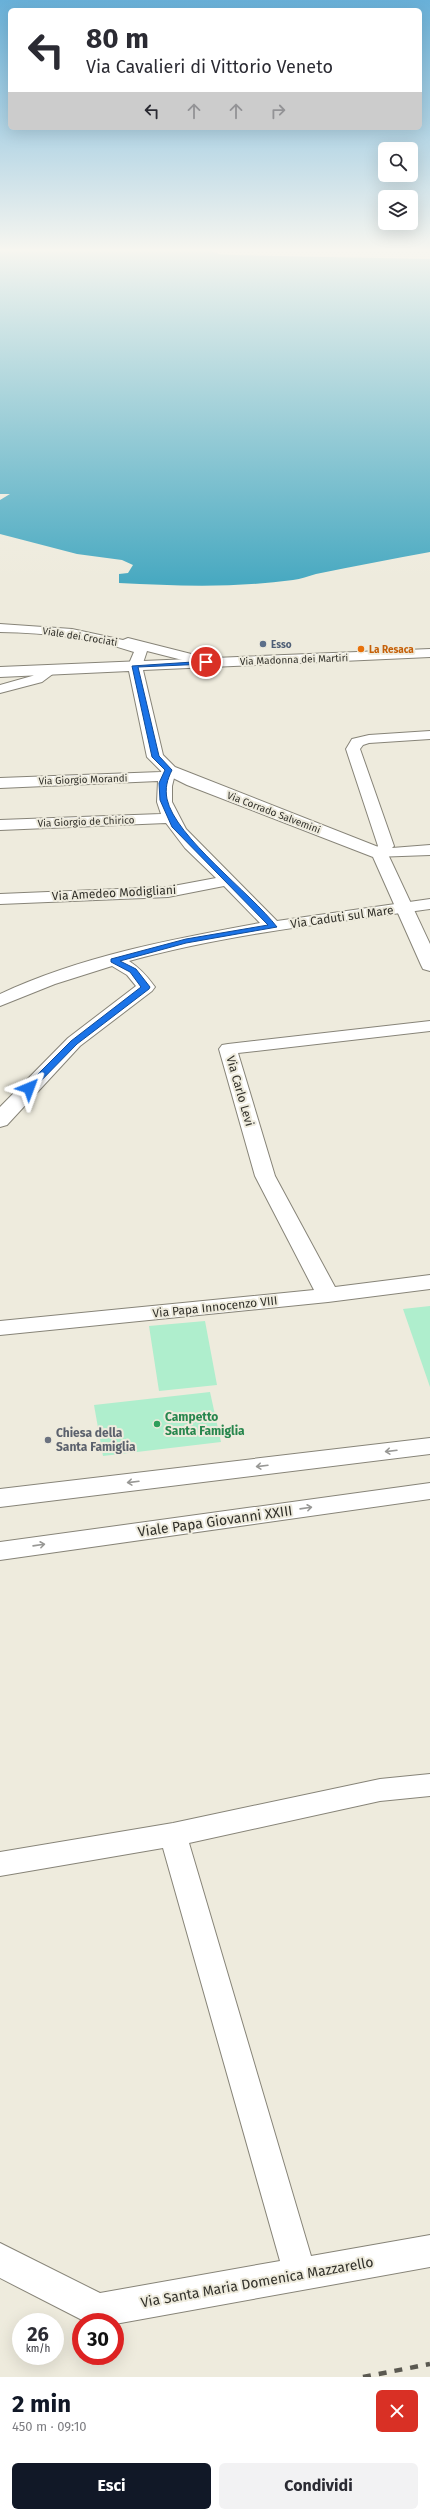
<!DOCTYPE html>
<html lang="it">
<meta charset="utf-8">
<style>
:root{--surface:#fff;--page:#f2f2f3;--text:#2b2b33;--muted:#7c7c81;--accent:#111827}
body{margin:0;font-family:"Fira Sans",sans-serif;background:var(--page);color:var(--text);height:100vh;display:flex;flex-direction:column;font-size:15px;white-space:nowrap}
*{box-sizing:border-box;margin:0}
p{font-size:13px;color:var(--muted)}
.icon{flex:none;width:22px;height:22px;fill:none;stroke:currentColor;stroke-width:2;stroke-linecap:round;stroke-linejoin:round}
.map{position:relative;height:2377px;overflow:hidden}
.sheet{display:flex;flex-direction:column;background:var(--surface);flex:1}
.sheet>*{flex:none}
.banner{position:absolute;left:8px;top:8px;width:414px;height:122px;border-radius:6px;box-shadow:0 4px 16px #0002;background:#fff;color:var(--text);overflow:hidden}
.buttons{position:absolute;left:378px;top:142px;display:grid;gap:8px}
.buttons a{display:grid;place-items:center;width:40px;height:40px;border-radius:6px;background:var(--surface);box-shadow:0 4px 16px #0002;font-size:20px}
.speed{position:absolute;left:12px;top:2313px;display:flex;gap:8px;font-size:20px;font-weight:700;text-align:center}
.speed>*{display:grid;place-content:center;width:52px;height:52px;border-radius:50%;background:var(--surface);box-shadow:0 4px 16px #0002;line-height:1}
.speed small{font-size:10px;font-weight:400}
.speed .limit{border:6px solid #d22;background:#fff;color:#111}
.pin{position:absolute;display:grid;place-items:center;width:34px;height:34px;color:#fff;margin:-17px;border:2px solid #fff;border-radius:50%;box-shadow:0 1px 4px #0007}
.me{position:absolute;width:44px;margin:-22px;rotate:44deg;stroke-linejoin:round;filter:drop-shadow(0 0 3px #0008)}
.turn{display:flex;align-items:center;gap:14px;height:84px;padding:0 12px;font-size:18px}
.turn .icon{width:52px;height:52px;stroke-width:2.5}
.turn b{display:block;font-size:28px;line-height:34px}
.lanes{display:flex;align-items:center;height:38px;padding:0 12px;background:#0003;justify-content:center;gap:20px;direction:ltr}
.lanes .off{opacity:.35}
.round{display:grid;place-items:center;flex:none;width:42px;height:42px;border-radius:6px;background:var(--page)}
.overview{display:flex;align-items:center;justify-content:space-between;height:68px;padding:0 12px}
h1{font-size:24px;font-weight:700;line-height:30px;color:var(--accent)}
.primary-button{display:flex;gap:8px;margin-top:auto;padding:8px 12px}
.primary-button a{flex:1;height:46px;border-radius:6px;background:var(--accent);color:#fff;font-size:16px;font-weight:700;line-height:46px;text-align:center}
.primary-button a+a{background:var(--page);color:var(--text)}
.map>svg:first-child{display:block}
.green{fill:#afeecd}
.water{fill:#48a9c1}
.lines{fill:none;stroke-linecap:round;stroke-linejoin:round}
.street-casing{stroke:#878478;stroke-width:2}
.secondary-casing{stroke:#878478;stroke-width:2}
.street{fill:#fff;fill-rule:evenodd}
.secondary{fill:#fff;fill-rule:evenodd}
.rail{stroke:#5b5951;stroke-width:4.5;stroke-dasharray:8 8;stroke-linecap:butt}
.oneway{stroke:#989895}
.route{fill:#1a73e8;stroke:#114b97}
.service-dot{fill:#5c6f8a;stroke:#eeebdd;stroke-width:1.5}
.food-dot{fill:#e8710a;stroke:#eeebdd;stroke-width:1.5}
.leisure-dot{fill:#2e9e5b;stroke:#eeebdd;stroke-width:1.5}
.worship-dot{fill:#6b7280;stroke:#eeebdd;stroke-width:1.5}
.labels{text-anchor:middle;stroke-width:4;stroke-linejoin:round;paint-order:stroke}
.far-street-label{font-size:10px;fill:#32312b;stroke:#eeebdd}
.far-service-label{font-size:10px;font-weight:bold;fill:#4e5e75;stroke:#eeebdd;text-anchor:start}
.far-food-label{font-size:10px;font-weight:bold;fill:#c56008;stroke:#eeebdd;text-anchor:start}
.street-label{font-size:12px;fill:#32312b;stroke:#eeebdd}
.leisure-label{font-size:12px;font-weight:bold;fill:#27864d;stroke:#eeebdd;text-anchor:start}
.worship-label{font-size:12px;font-weight:bold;fill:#5b616d;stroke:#eeebdd;text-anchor:start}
.near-street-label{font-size:14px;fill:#32312b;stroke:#eeebdd}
</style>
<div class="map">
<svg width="430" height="2377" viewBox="0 0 430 2377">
<rect width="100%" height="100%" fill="#eeebdd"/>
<!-- green -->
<g class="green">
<polygon points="430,1306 430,1387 403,1309"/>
<polygon points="205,1321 217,1385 159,1391 149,1326"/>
<polygon points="210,1392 221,1442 103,1456 94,1405"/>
</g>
<!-- water -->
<path class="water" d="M0 250H210L219 254 235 255 430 259V552C392 559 354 566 316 574 308 576 301 579 293 580 235 588 177 586 119 583V574L128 573 133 565 122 560 77 554 0 534V500L10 494H0Z"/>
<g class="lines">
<!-- street casing -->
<g class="street-casing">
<g id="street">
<path d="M0 624 72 629 123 640 128 638 211 659 213 662 206 666 147 651 142 666 135 670 128 666 134 652C90 637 46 633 0 632Z"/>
<polygon points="51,666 58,670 42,682 0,693 0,685 32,676"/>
<polygon points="430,731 430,739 369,743 363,745 360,749 394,846 392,848 430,845 430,855 374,857 372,854 378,846 346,749 352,739 369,735"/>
<path d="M169 766 176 770 172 786V802L186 829 277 921 430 899V909C329 923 227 934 129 961 140 968 147 976 155 987L152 991 80 1046 7 1125 0 1127V1107L68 1038 136 986 127 975 112 966 55 984 0 1006V994C81 956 173 939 260 923L224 886 168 897 0 904V894L168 887 216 878 185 848 166 823 0 830V820L161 814 157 802 158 781 0 788V778L161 772 164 767Z"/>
<polygon points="430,1021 430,1031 238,1053 275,1176 335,1287 430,1275 430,1289 328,1302 0,1335 0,1321 314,1290 255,1176 219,1049 222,1045 228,1044"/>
<polygon points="430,1438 430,1454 0,1507 0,1489"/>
<polygon points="430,1483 430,1499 0,1560 0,1542"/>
<polygon points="430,1774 430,1796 380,1801 189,1843 311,2256 430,2235 430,2267 115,2324 115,2322 86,2322 0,2278 0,2243 100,2293 280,2261 163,1848 0,1876 0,1852 173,1823 380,1779"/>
</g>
</g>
<!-- secondary casing -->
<g class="secondary-casing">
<polygon id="secondary" points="430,649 430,657 143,670 163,755 175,767 386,850 430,944 430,971 423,969 421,965 373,857 187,785 163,773 147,757 129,671 0,677 0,667"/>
</g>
<!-- street -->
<use href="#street" class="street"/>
<!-- secondary -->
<use href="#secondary" class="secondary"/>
<!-- rail -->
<polyline class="rail" points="363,2377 430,2364"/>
</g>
<!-- one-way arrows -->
<defs><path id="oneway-shaft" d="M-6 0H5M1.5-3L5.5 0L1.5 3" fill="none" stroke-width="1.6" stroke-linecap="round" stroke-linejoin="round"/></defs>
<g class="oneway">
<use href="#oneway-shaft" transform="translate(391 1451) rotate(173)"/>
<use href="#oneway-shaft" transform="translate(262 1466) rotate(173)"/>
<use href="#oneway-shaft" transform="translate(133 1482) rotate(173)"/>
<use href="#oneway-shaft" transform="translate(306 1508) rotate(-8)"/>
<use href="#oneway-shaft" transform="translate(39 1545) rotate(-8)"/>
</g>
<!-- sky -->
<linearGradient id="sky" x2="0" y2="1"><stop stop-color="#68b0d8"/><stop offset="0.43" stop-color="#f7f6f0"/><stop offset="1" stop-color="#f7f6f0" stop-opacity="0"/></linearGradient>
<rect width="430" height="582" fill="url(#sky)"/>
<!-- route -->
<path class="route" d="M208 661 206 664 138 667 159 756 172 770C167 780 165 788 167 799 175 837 251 893 277 927L186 943 120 961 136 969 150 987 149 989 77 1044 32 1090H26V1086L71 1041 141 987 130 972 111 962V959L186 939 268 925 172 827 160 800 159 783 165 770 152 757 132 666Z"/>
<!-- markers -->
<circle class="service-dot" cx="263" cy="644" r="4"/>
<circle class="food-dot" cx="361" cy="649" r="4"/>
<circle class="leisure-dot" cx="157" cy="1424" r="4"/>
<circle class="worship-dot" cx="48" cy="1440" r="4"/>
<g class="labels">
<!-- far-street labels -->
<g class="far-street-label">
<text transform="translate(80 636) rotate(9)" y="4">Viale dei Crociati</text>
<text transform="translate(294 659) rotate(-2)" y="4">Via Madonna dei Martiri</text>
<text transform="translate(83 779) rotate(-2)" y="4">Via Giorgio Morandi</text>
<text transform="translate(274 812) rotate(21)" y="4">Via Corrado Salvemini</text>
<text transform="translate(86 821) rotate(-2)" y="4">Via Giorgio de Chirico</text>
</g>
<!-- far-service labels -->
<g class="far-service-label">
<text x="271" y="648">Esso</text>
</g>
<!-- far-food labels -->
<g class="far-food-label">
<text x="369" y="653">La Resaca</text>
</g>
<!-- street labels -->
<g class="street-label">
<text transform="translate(114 893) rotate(-3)" y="4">Via Amedeo Modigliani</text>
<text transform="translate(342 917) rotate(-8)" y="4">Via Caduti sul Mare</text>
<text transform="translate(240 1091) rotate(74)" y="4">Via Carlo Levi</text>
<text transform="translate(215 1307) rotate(-6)" y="4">Via Papa Innocenzo VIII</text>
</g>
<!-- leisure labels -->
<g class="leisure-label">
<text x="165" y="1421">Campetto<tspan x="165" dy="14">Santa Famiglia</tspan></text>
</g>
<!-- worship labels -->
<g class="worship-label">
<text x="56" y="1437">Chiesa della<tspan x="56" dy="14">Santa Famiglia</tspan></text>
</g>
<!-- near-street labels -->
<g class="near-street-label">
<text transform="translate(215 1521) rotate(-8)" y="5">Viale Papa Giovanni XXIII</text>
<text transform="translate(257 2282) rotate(-10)" y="5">Via Santa Maria Domenica Mazzarello</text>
</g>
</g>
</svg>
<div class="buttons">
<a><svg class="icon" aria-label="search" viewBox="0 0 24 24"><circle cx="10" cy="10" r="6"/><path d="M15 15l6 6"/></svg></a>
<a><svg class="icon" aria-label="layers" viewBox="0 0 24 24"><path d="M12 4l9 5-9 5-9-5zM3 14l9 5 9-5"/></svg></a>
</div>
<div class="speed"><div>26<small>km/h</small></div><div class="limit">30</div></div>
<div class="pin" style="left:206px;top:662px;background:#d93025"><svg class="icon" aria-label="arrive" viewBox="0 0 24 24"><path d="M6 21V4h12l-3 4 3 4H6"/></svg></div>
<svg class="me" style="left:29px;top:1088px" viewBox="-20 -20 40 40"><path d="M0-17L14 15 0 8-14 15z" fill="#1a73e8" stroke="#fff" stroke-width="4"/></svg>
<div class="banner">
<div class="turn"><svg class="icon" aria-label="left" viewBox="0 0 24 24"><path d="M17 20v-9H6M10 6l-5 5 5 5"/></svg><div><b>80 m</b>Via Cavalieri di Vittorio Veneto</div></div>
<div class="lanes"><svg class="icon" aria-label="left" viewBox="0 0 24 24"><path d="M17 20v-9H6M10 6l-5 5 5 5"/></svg><svg class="icon off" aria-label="ahead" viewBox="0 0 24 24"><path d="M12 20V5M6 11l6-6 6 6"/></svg><svg class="icon off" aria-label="ahead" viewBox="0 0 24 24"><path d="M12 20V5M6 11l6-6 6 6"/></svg><svg class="icon off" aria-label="right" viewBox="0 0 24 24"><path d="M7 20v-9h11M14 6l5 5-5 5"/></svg></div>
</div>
</div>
<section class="sheet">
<div class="overview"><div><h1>2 min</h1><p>450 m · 09:10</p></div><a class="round" style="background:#d93025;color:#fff"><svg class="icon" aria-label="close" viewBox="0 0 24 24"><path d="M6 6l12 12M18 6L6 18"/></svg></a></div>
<div class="primary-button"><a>Esci</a><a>Condividi</a></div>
</section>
